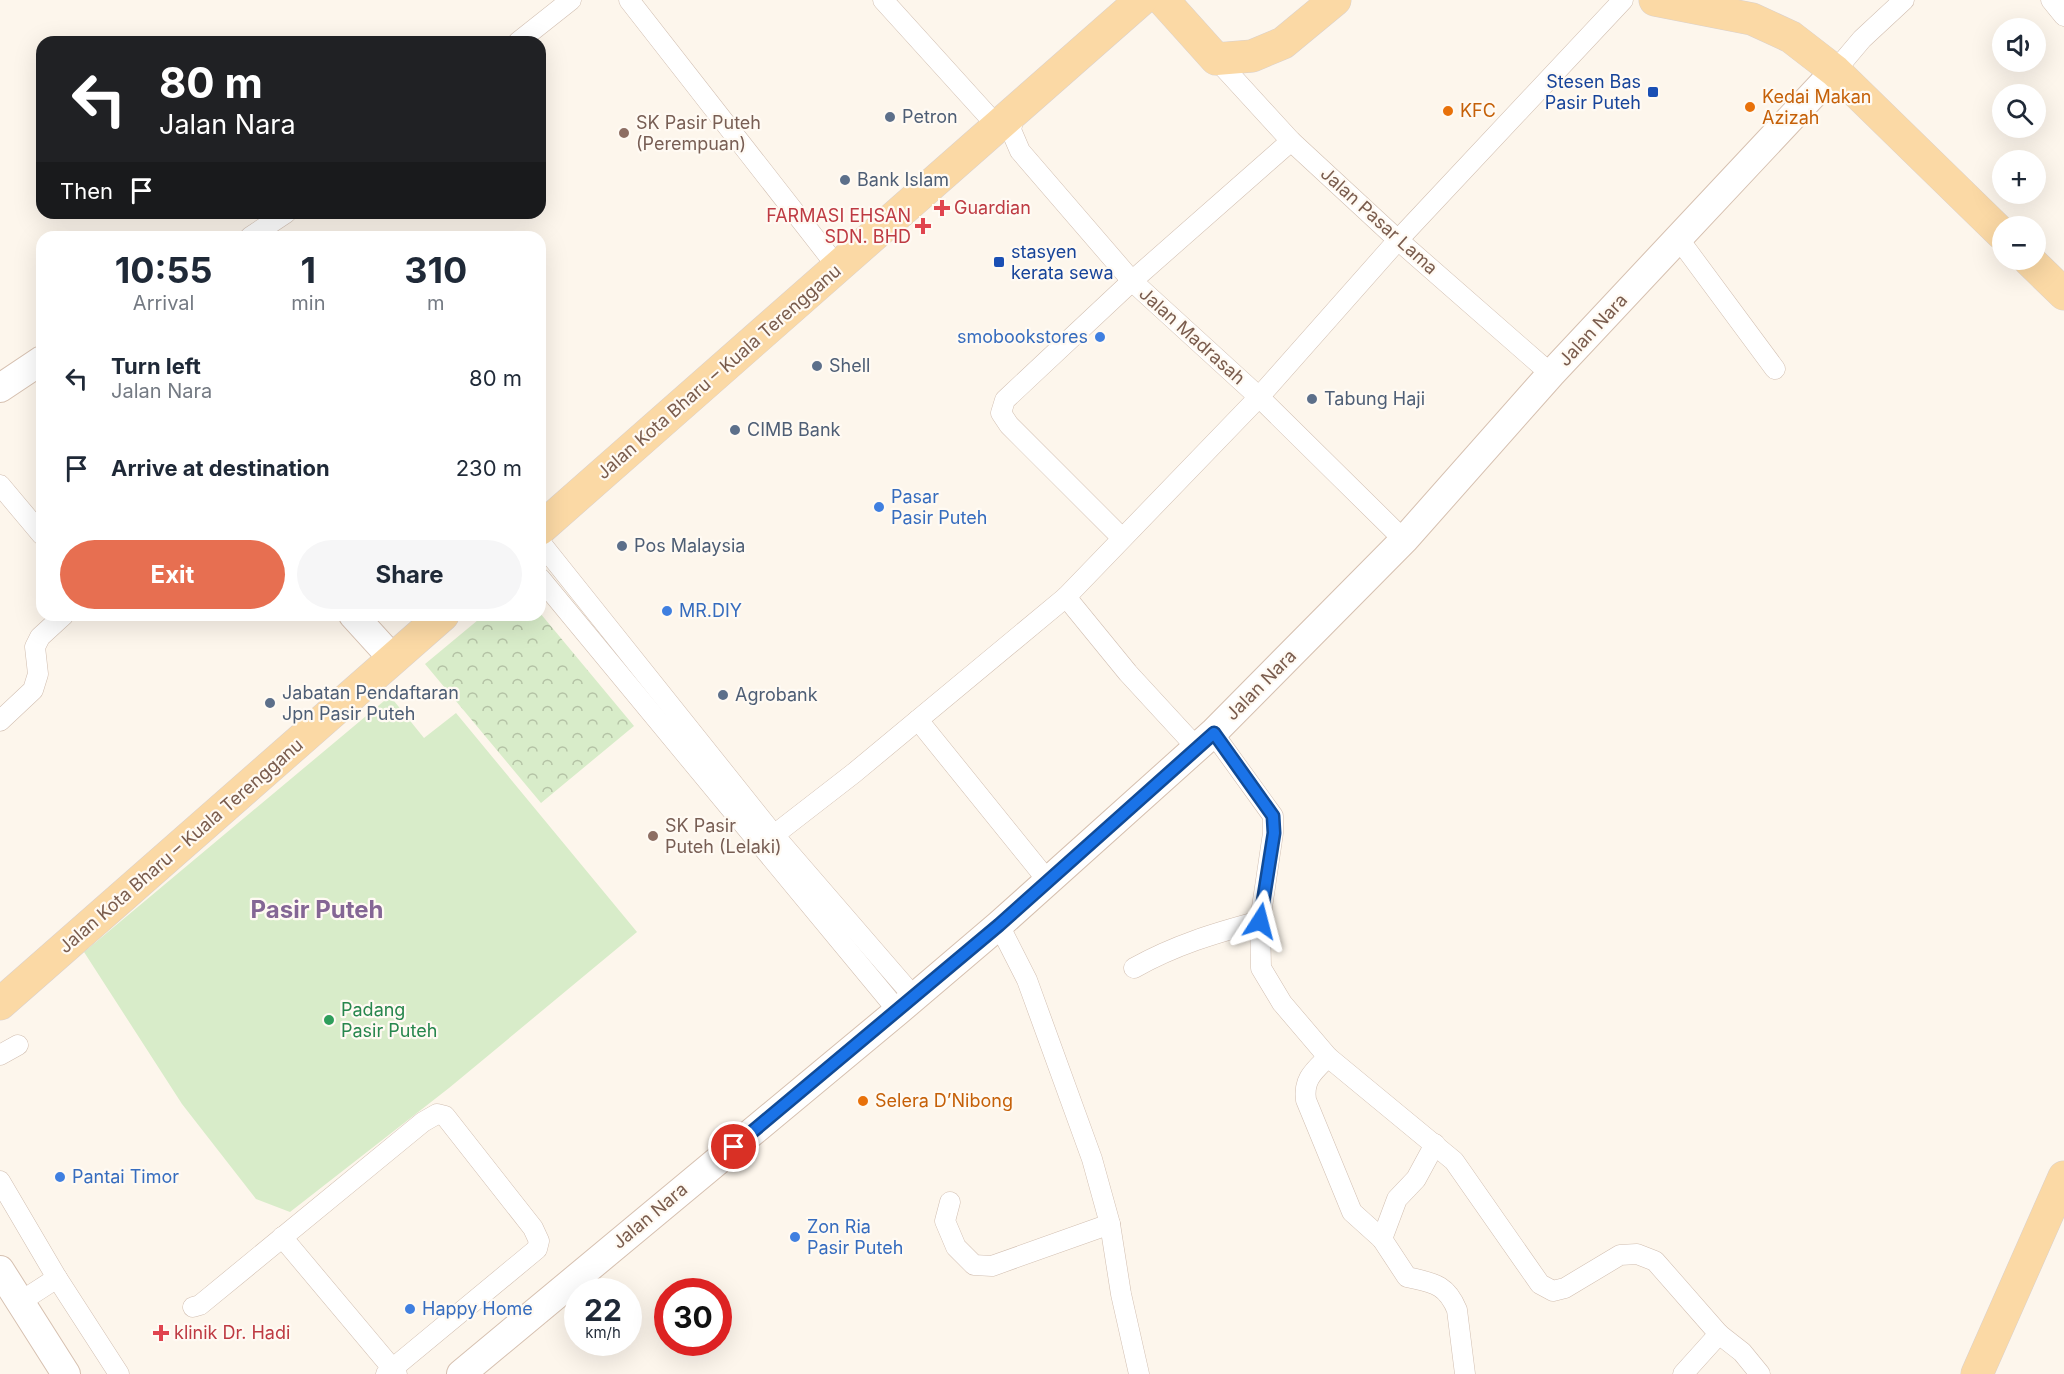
<!DOCTYPE html>
<meta charset="utf-8">
<style>
:root{--surface:#fff;--page:#f6f6f7;--text:#1f2937;--muted:#747a83;--accent:#e76f51}
body{margin:0;font-family:Inter,sans-serif;background:var(--page);color:var(--text);height:100vh;display:flex;flex-direction:column;font-size:22px;white-space:nowrap}
*{box-sizing:border-box;margin:0}
p{font-size:20px;color:var(--muted)}
.icon{flex:none;width:33px;height:33px;fill:none;stroke:currentColor;stroke-width:2;stroke-linecap:round;stroke-linejoin:round}
.map{position:relative;flex:1;overflow:hidden}
.panel{position:absolute;left:36px;top:231px;width:510px;height:390px;display:flex;flex-direction:column;background:var(--surface);border-radius:18px;box-shadow:0 6px 24px #0002}
.panel>*{flex:none}
.guide{position:absolute;left:36px;top:36px;width:510px;height:183px;border-radius:18px;box-shadow:0 6px 24px #0002;background:#202124;color:#fff;overflow:hidden}
.tools{position:absolute;left:1992px;top:18px;display:grid;gap:12px}
.tools a{display:grid;place-items:center;width:54px;height:54px;border-radius:50%;background:var(--surface);box-shadow:0 6px 24px #0002;font-size:30px}
.speed{position:absolute;left:564px;top:1278px;display:flex;gap:12px;font-size:30px;font-weight:700;text-align:center}
.speed>*{display:grid;place-content:center;width:78px;height:78px;border-radius:50%;background:var(--surface);box-shadow:0 6px 24px #0002;line-height:1}
.speed small{font-size:15px;font-weight:400}
.speed .limit{border:9px solid #d22;background:#fff;color:#111}
.pin{position:absolute;display:grid;place-items:center;width:51px;height:51px;color:#fff;margin:-26px;border:3px solid #fff;border-radius:50%;box-shadow:0 2px 6px #0007}
.me{position:absolute;width:66px;margin:-33px;rotate:9deg;stroke-linejoin:round;filter:drop-shadow(0 0 4px #0008)}
.turn{display:flex;align-items:center;gap:21px;height:126px;padding:0 24px;font-size:27px}
.turn .icon{width:78px;height:78px;stroke-width:2.5}
.turn b{display:block;font-size:42px;line-height:51px}
.then{display:flex;align-items:center;height:57px;padding:0 24px;background:#0003;gap:12px;font-size:22px}
.eta{display:flex;justify-content:space-evenly;align-items:center;height:102px;text-align:center}
.eta b{font-size:36px;font-weight:700;line-height:42px}
.button{display:flex;gap:12px;margin-top:auto;padding:12px 24px}
.button a{flex:1;height:69px;border-radius:36px;background:var(--accent);color:#fff;font-size:24px;font-weight:700;line-height:69px;text-align:center}
.button a+a{background:var(--page);color:var(--text)}
ul{padding:0;list-style:none}
li{display:flex;align-items:center;gap:18px;height:90px;padding:0 24px}
li div{flex:1}
li b{display:block;font-size:22px}
li em{font-style:normal}
.map>svg:first-child{display:block}
.park{fill:url(#park-crowns)}
.garden{fill:#d8ecc9}
.lines{fill:none;stroke-linecap:round;stroke-linejoin:round}
.street-casing{stroke:#d1beb0;stroke-width:21}
.secondary-casing{stroke:#d6c0b0;stroke-width:30}
.primary-casing{stroke:#dad1cd;stroke-width:33}
.street{stroke:#fff;stroke-width:20}
.secondary{stroke:#fff;stroke-width:28}
.primary{stroke:#fbd9a5;stroke-width:32}
.route-casing{stroke:#114b97;stroke-width:15}
.route{stroke:#1a73e8;stroke-width:10}
.transit-dot{fill:#1a4fb4;stroke:#fffaf3;stroke-width:2}
.food-dot{fill:#e8710a;stroke:#fffaf3;stroke-width:2}
.service-dot{fill:#5c6f8a;stroke:#fffaf3;stroke-width:2}
.education-dot{fill:#8d6e63;stroke:#fffaf3;stroke-width:2}
.health-dot{fill:#e0444e;stroke:#fffaf3;stroke-width:2}
.shop-dot{fill:#3f7fe0;stroke:#fffaf3;stroke-width:2}
.leisure-dot{fill:#2e9e5b;stroke:#fffaf3;stroke-width:2}
.labels{text-anchor:middle;stroke-width:4.5;stroke-linejoin:round;paint-order:stroke}
.transit-label{font-size:18px;fill:#164399;stroke:#fffaf3;text-anchor:end}
.food-label{font-size:18px;fill:#c56008;stroke:#fffaf3;text-anchor:start}
.service-label{font-size:18px;fill:#4e5e75;stroke:#fffaf3;text-anchor:start}
.education-label{font-size:18px;fill:#785e54;stroke:#fffaf3;text-anchor:start}
.health-label{font-size:18px;fill:#be3a42;stroke:#fffaf3;text-anchor:start}
.street-label{font-size:18px;fill:#7a5c4d;stroke:#fffaf3}
.shop-label{font-size:18px;fill:#366cbe;stroke:#fffaf3;text-anchor:start}
.leisure-label{font-size:18px;fill:#27864d;stroke:#fffaf3;text-anchor:start}
.district-label{font-size:24px;font-weight:bold;fill:#846695;stroke:#fffaf3}
</style>
<div class="map">
<svg width="2064" height="1374" viewBox="0 0 2064 1374">
<defs>
<pattern id="park-crowns" width="20" height="18" patternUnits="userSpaceOnUse" patternTransform="scale(1.5)"><rect width="20" height="18" fill="#d8ecc9"/><path d="M2 6a3 3 0 1 1 6 0M12 15a3 3 0 1 1 6 0" fill="none" stroke="#b4c2a5"/></pattern>
</defs>
<rect width="100%" height="100%" fill="#fdf6ec"/>
<!-- park -->
<polygon class="park" points="540,613 634,726 541,803 425,664 484,615 540,615"/>
<!-- garden -->
<polygon class="garden" points="390,696 424,738 456,713 637,932 449,1088 290,1212 256,1199 182,1104 84,952"/>
<g class="lines">
<!-- street casing -->
<g class="street-casing">
<g id="street">
<polyline points="629,0 839,269"/>
<polyline points="883,0 998,127"/>
<polyline points="2051,0 2064,16"/>
<polyline points="518,42 571,0"/>
<polyline points="1216,59 1291,141 1398,240 1551,374"/>
<polyline points="1835,71 1862,39 1904,0"/>
<polyline points="1015,112 1011,130 1020,151 1132,281 1259,397 1404,540"/>
<polyline points="250,237 286,213"/>
<polyline points="1678,238 1775,369"/>
<polyline points="0,485 42,535"/>
<polyline points="1122,538 1009,425 1001,413 1005,400 1132,281 1291,141"/>
<polyline points="540,542 774,835 914,997"/>
<polyline points="540,578 898,1011"/>
<polyline points="1066,597 1128,673 1197,748"/>
<polyline points="918,720 1048,881"/>
<polyline points="0,721 33,690 38,674 35,647 40,637 64,615"/>
<polyline points="1213,733 1273,816 1273,833 1260,921 1261,968 1282,1003 1328,1057 1454,1161 1540,1284 1553,1291 1565,1288 1620,1255 1637,1254 1655,1261 1719,1334 1683,1374"/>
<polyline points="774,835 854,773 1066,597 1259,397 1398,240 1623,0"/>
<polyline points="999,925 1027,980 1092,1159 1110,1224 1121,1294 1139,1374"/>
<path d="M1134 968C1175 945 1215 933 1260 921"/>
<polyline points="0,1055 18,1045"/>
<path d="M1328 1057C1314 1071 1303 1079 1306 1100L1352 1212 1382 1239"/>
<path d="M1435 1144 1416 1179 1397 1199 1382 1239 1407 1277C1432 1283 1446 1283 1457 1310L1465 1374"/>
<polyline points="0,1181 57,1278 119,1374"/>
<polyline points="950,1202 945,1221 956,1247 974,1265 992,1266 1110,1224"/>
<polyline points="282,1237 397,1374"/>
<polyline points="20,1302 57,1278"/>
<polyline points="193,1307 200,1305 423,1122 437,1114 445,1116 533,1228 539,1241 537,1249 386,1374"/>
<polyline points="1719,1334 1742,1352 1760,1374"/>
</g>
</g>
<!-- secondary casing -->
<g class="secondary-casing">
<g id="secondary">
<polyline points="0,388 42,360"/>
<polyline points="353,615 393,659"/>
<polyline points="0,1270 66,1374"/>
<polyline points="461,1374 898,1011 999,925 1213,733 1404,540 1551,374 1835,71"/>
</g>
</g>
<!-- primary casing -->
<g class="primary-casing">
<g id="primary">
<polyline points="1163,0 1216,59 1252,56 1283,43 1335,0"/>
<polyline points="1655,0 1752,19 1791,37 1835,71 2002,234"/>
<polyline points="2029,260 2064,294"/>
<polyline points="540,529 1141,0"/>
<polyline points="0,1004 443,615"/>
<polyline points="1977,1374 2064,1177"/>
</g>
</g>
<!-- street -->
<use href="#street" class="street"/>
<!-- secondary -->
<use href="#secondary" class="secondary"/>
<!-- primary -->
<use href="#primary" class="primary"/>
</g>
<g class="lines">
<!-- route casing -->
<g class="route-casing">
<polyline id="route" points="734,1147 999,925 1214,733 1273,816 1274,833 1260,921"/>
</g>
<!-- route -->
<use href="#route" class="route"/>
</g>
<!-- markers -->
<g class="transit-dot">
<rect x="1647" y="86" width="12" height="12" rx="3"/>
<rect x="993" y="256" width="12" height="12" rx="3"/>
</g>
<g class="food-dot">
<circle cx="1750" cy="107" r="6"/>
<circle cx="1448" cy="111" r="6"/>
<circle cx="863" cy="1101" r="6"/>
</g>
<g class="service-dot">
<circle cx="890" cy="117" r="6"/>
<circle cx="845" cy="180" r="6"/>
<circle cx="817" cy="366" r="6"/>
<circle cx="1312" cy="399" r="6"/>
<circle cx="735" cy="430" r="6"/>
<circle cx="622" cy="546" r="6"/>
<circle cx="723" cy="695" r="6"/>
<circle cx="270" cy="703" r="6"/>
</g>
<g class="education-dot">
<circle cx="624" cy="133" r="6"/>
<circle cx="653" cy="836" r="6"/>
</g>
<g class="health-dot">
<path d="M939 199h6v6h6v6h-6v6h-6v-6h-6v-6h6z"/>
<path d="M920 217h6v6h6v6h-6v6h-6v-6h-6v-6h6z"/>
<path d="M158 1324h6v6h6v6h-6v6h-6v-6h-6v-6h6z"/>
</g>
<g class="shop-dot">
<circle cx="1100" cy="337" r="6"/>
<circle cx="879" cy="507" r="6"/>
<circle cx="667" cy="611" r="6"/>
<circle cx="60" cy="1177" r="6"/>
<circle cx="795" cy="1237" r="6"/>
<circle cx="410" cy="1309" r="6"/>
</g>
<circle class="leisure-dot" cx="329" cy="1020" r="6"/>
<g class="labels">
<!-- transit labels -->
<g class="transit-label">
<text x="1641" y="88">Stesen Bas<tspan x="1641" dy="21">Pasir Puteh</tspan></text>
<text x="1011" y="258" text-anchor="start">stasyen<tspan x="1011" dy="21">kerata sewa</tspan></text>
</g>
<!-- food labels -->
<g class="food-label">
<text x="1762" y="103">Kedai Makan<tspan x="1762" dy="21">Azizah</tspan></text>
<text x="1460" y="117">KFC</text>
<text x="875" y="1107">Selera D’Nibong</text>
</g>
<!-- service labels -->
<g class="service-label">
<text x="902" y="123">Petron</text>
<text x="857" y="186">Bank Islam</text>
<text x="829" y="372">Shell</text>
<text x="1324" y="405">Tabung Haji</text>
<text x="747" y="436">CIMB Bank</text>
<text x="634" y="552">Pos Malaysia</text>
<text x="282" y="699">Jabatan Pendaftaran<tspan x="282" dy="21">Jpn Pasir Puteh</tspan></text>
<text x="735" y="701">Agrobank</text>
</g>
<!-- education labels -->
<g class="education-label">
<text x="636" y="129">SK Pasir Puteh<tspan x="636" dy="21">(Perempuan)</tspan></text>
<text x="665" y="832">SK Pasir<tspan x="665" dy="21">Puteh (Lelaki)</tspan></text>
</g>
<!-- health labels -->
<g class="health-label">
<text x="954" y="214">Guardian</text>
<text x="911" y="222" text-anchor="end">FARMASI EHSAN<tspan x="911" dy="21">SDN. BHD</tspan></text>
<text x="174" y="1339">klinik Dr. Hadi</text>
</g>
<!-- street labels -->
<g class="street-label">
<text transform="translate(1379 221) rotate(42)" y="6">Jalan Pasar Lama</text>
<text transform="translate(1593 330) rotate(-47)" y="6">Jalan Nara</text>
<text transform="translate(1192 336) rotate(42)" y="6">Jalan Madrasah</text>
<text transform="translate(719 372) rotate(-41)" y="6">Jalan Kota Bharu – Kuala Terengganu</text>
<text transform="translate(1261 685) rotate(-45)" y="6">Jalan Nara</text>
<text transform="translate(181 846) rotate(-41)" y="6">Jalan Kota Bharu – Kuala Terengganu</text>
<text transform="translate(650 1216) rotate(-40)" y="6">Jalan Nara</text>
</g>
<!-- shop labels -->
<g class="shop-label">
<text x="1088" y="343" text-anchor="end">smobookstores</text>
<text x="891" y="503">Pasar<tspan x="891" dy="21">Pasir Puteh</tspan></text>
<text x="679" y="617">MR.DIY</text>
<text x="72" y="1183">Pantai Timor</text>
<text x="807" y="1233">Zon Ria<tspan x="807" dy="21">Pasir Puteh</tspan></text>
<text x="422" y="1315">Happy Home</text>
</g>
<!-- leisure labels -->
<g class="leisure-label">
<text x="341" y="1016">Padang<tspan x="341" dy="21">Pasir Puteh</tspan></text>
</g>
<!-- district labels -->
<g class="district-label">
<text x="317" y="918">Pasir Puteh</text>
</g>
</g>
</svg>
<div class="tools">
<a><svg class="icon" aria-label="sound" viewBox="0 0 24 24"><path d="M4 9h4l5-4v14l-5-4H4zM17 9q2 3 0 6"/></svg></a>
<a><svg class="icon" aria-label="search" viewBox="0 0 24 24"><circle cx="10" cy="10" r="6"/><path d="M15 15l6 6"/></svg></a>
<a>+</a>
<a>−</a>
</div>
<div class="speed"><div>22<small>km/h</small></div><div class="limit">30</div></div>
<div class="pin" style="left:734px;top:1147px;background:#d93025"><svg class="icon" aria-label="arrive" viewBox="0 0 24 24"><path d="M6 21V4h12l-3 4 3 4H6"/></svg></div>
<svg class="me" style="left:1260px;top:921px" viewBox="-20 -20 40 40"><path d="M0-17L14 15 0 8-14 15z" fill="#1a73e8" stroke="#fff" stroke-width="4"/></svg>
<div class="guide">
<div class="turn"><svg class="icon" aria-label="left" viewBox="0 0 24 24"><path d="M17 20v-9H6M10 6l-5 5 5 5"/></svg><div><b>80 m</b>Jalan Nara</div></div>
<div class="then">Then<svg class="icon" aria-label="arrive" viewBox="0 0 24 24"><path d="M6 21V4h12l-3 4 3 4H6"/></svg></div>
</div>
<section class="panel">
<div class="eta">
<div><b>10:55</b><p>Arrival</p></div>
<div><b>1</b><p>min</p></div>
<div><b>310</b><p>m</p></div>
</div>
<ul>
<li><svg class="icon" aria-label="left" viewBox="0 0 24 24"><path d="M17 20v-9H6M10 6l-5 5 5 5"/></svg><div><b>Turn left</b><p>Jalan Nara</p></div><em>80 m</em></li>
<li><svg class="icon" aria-label="arrive" viewBox="0 0 24 24"><path d="M6 21V4h12l-3 4 3 4H6"/></svg><div><b>Arrive at destination</b></div><em>230 m</em></li>
</ul>
<div class="button"><a>Exit</a><a>Share</a></div>
</section>
</div>
